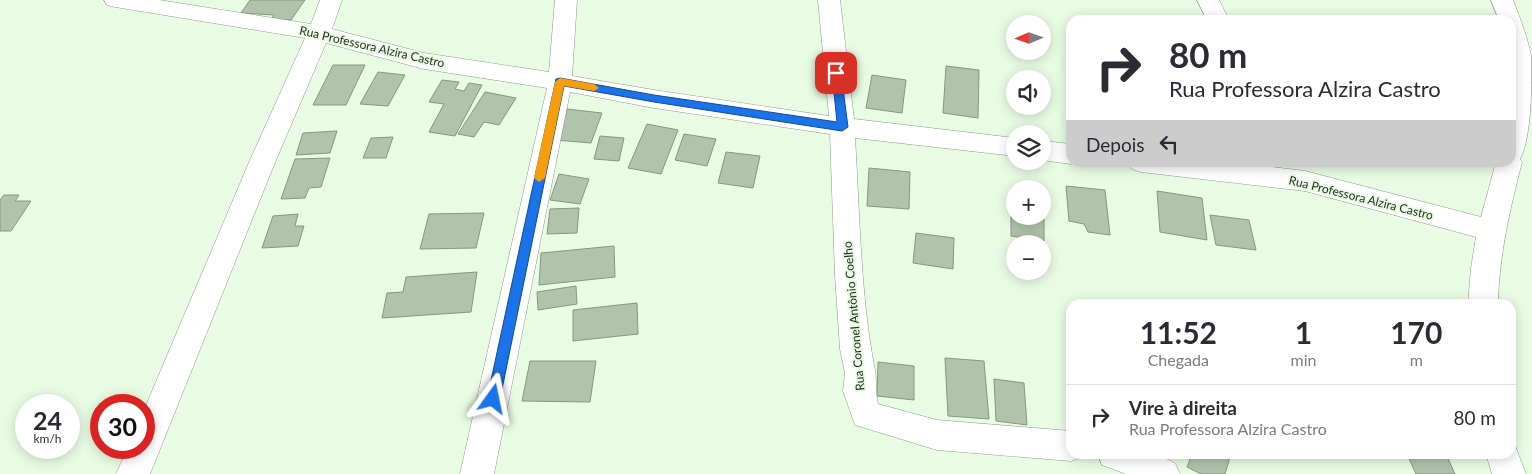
<!DOCTYPE html>
<html lang="pt">
<meta charset="utf-8">
<style>
:root{--surface:#fff;--page:#f7f7f7;--text:#2b2b33;--muted:#7c7c81;--line:#e1e1e2}
body{margin:0;font-family:Lato,sans-serif;background:var(--page);color:var(--text);height:100vh;display:flex;flex-direction:column;font-size:19px;white-space:nowrap}
*{box-sizing:border-box;margin:0}
p{font-size:16px;color:var(--muted)}
.icon{flex:none;width:28px;height:28px;fill:none;stroke:currentColor;stroke-width:2;stroke-linecap:round;stroke-linejoin:round}
.map{position:relative;flex:1;overflow:hidden}
.sheet{position:absolute;left:1066px;top:299px;width:450px;height:160px;display:flex;flex-direction:column;background:var(--surface);border-radius:15px;box-shadow:0 2px 12px #0003}
.sheet>*{flex:none}
.top-card{position:absolute;left:1066px;top:15px;width:450px;height:152px;border-radius:15px;box-shadow:0 2px 12px #0003;background:#fff;color:var(--text);overflow:hidden}
.needle{width:32px;rotate:268deg}
.tools{position:absolute;left:1006px;top:15px;display:grid;gap:10px}
.tools a{display:grid;place-items:center;width:45px;height:45px;border-radius:50%;background:var(--surface);box-shadow:0 2px 12px #0003;font-size:25px}
.speed{position:absolute;left:15px;top:394px;display:flex;gap:10px;font-size:25px;font-weight:700;text-align:center}
.speed>*{display:grid;place-content:center;width:65px;height:65px;border-radius:50%;background:var(--surface);box-shadow:0 2px 12px #0003;line-height:1}
.speed small{font-size:12px;font-weight:400}
.speed .limit{border:8px solid #d22;background:#fff;color:#111}
.pin{position:absolute;display:grid;place-items:center;width:42px;height:42px;color:#fff;margin:-21px;border-radius:10px;box-shadow:0 2px 8px #0006}
.me{position:absolute;width:55px;margin:-28px;rotate:12deg;stroke-linejoin:round;filter:drop-shadow(0 0 4px #0008)}
.turn{display:flex;align-items:center;gap:18px;height:105px;padding:0 20px;font-size:22px}
.turn .icon{width:65px;height:65px;stroke-width:2.5}
.turn b{display:block;font-size:35px;line-height:42px}
.then{display:flex;align-items:center;height:48px;padding:0 20px;background:#0003;gap:10px;font-size:19px}
.eta{display:flex;justify-content:space-evenly;align-items:center;height:85px;text-align:center}
.eta b{font-size:30px;font-weight:700;line-height:35px}
ul{padding:0;list-style:none}
li{display:flex;align-items:center;gap:15px;height:65px;padding:0 20px;border-top:1px solid var(--line)}
li div{flex:1}
li b{display:block;font-size:19px}
li em{font-style:normal}
.map>svg:first-child{display:block}
.building{fill:#b0c3ab;stroke:#849780}
.lines{fill:none;stroke-linecap:round;stroke-linejoin:round}
.street-casing{stroke:#889b84;stroke-width:1}
.street{fill:#fff;fill-rule:evenodd}
.route{fill:#1a73e8;stroke:#114b97}
.slow{fill:#f59e0b}
.labels{text-anchor:middle;stroke-width:4;stroke-linejoin:round;paint-order:stroke}
.street-label{font-size:12px;fill:#283026;stroke:#e8fce3}
</style>
<div class="map">
<svg width="1532" height="474" viewBox="0 0 1532 474">
<rect width="100%" height="100%" fill="#e8fce3"/>
<!-- building -->
<g class="building">
<polygon points="250,0 305,0 291,20 271,19 274,15 241,13"/>
<polygon points="333,65 365,65 346,105 313,105"/>
<polygon points="946,66 979,70 978,118 943,113"/>
<polygon points="378,72 405,75 388,106 360,104"/>
<polygon points="872,75 906,80 902,113 866,108"/>
<polygon points="442,80 459,82 455,89 464,91 469,83 482,85 455,136 429,132 444,104 429,102"/>
<polygon points="485,92 516,98 499,125 484,122 474,137 458,134"/>
<polygon points="567,109 602,113 591,143 555,140"/>
<polygon points="647,124 678,130 661,174 628,168"/>
<polygon points="337,131 330,153 296,155 303,133"/>
<polygon points="684,134 716,139 707,166 675,160"/>
<polygon points="600,136 624,138 619,161 594,159"/>
<polygon points="393,137 386,158 363,158 371,138"/>
<polygon points="726,152 760,156 753,188 718,183"/>
<polygon points="330,158 321,187 309,188 305,198 281,199 295,159"/>
<polygon points="869,168 910,172 909,209 867,206"/>
<polygon points="559,174 589,179 580,204 550,200"/>
<polygon points="1066,186 1105,190 1110,235 1088,232 1084,224 1069,221"/>
<polygon points="1011,191 1015,191 1015,216 1042,216 1044,196 1044,241 1011,236"/>
<polygon points="1157,191 1202,198 1207,240 1160,232"/>
<polygon points="4,195 19,195 15,201 31,201 11,231 0,231 0,200"/>
<polygon points="579,208 577,233 547,234 550,209"/>
<polygon points="484,213 476,248 420,249 429,214"/>
<polygon points="298,214 295,226 304,226 298,246 262,248 273,216"/>
<polygon points="1210,215 1249,220 1256,250 1216,245"/>
<polygon points="916,233 954,238 953,269 913,263"/>
<polygon points="614,246 615,277 539,285 541,253"/>
<polygon points="477,272 471,312 382,318 387,293 403,292 406,277"/>
<polygon points="576,286 577,304 538,310 537,292"/>
<polygon points="637,303 638,334 573,341 573,310"/>
<polygon points="945,358 984,361 989,419 948,416"/>
<polygon points="530,361 596,361 590,402 522,401"/>
<polygon points="878,362 914,366 914,400 877,396"/>
<polygon points="994,379 1024,383 1027,425 996,421"/>
<polygon points="1192,454 1231,454 1225,474 1201,474 1187,467"/>
<polygon points="1407,454 1446,454 1455,474 1416,474"/>
</g>
<g class="lines">
<!-- street casing -->
<g class="street-casing">
<g id="street">
<path d="M104 0H159L311 24 320 0H342L332 29 424 53 549 72 555 0H577L572 76 654 90 829 116 818 0H840L854 119 1015 138V156L855 138C860 215 860 294 875 370 877 382 875 391 878 404L937 420 1071 431V454H1084L1082 457 1071 461 937 450 855 425 843 391 845 373 840 349 835 275 830 134 654 108 570 92 494 474H460L547 88 424 69 326 43 276 160 150 474H116L128 448H144V410L250 160 305 38 115 7 107 5Z"/>
<polygon points="1197,0 1219,0 1229,20 1207,20"/>
<path d="M1491 0H1513C1520 18 1527 36 1531 55 1532 80 1532 137 1520 159L1522 162C1510 209 1499 255 1498 304H1468L1471 268 1476 237 1305 191 1141 172 1132 169 1128 162H1231L1305 171 1481 217 1496 162H1511V20H1499Z"/>
<polygon points="1042,141 1071,144 1071,162 1075,162 1071,164 1042,160"/>
<polygon points="1511,442 1514,443 1526,474 1492,474 1486,454 1511,454"/>
<polygon points="1098,454 1156,454 1175,463 1180,474 1126,474 1102,465"/>
</g>
</g>
<!-- street -->
<use href="#street" class="street"/>
</g>
<!-- route -->
<polygon class="route" points="836,69 841,73 848,127 842,131 654,102 564,86 500,399 498,403 493,405 489,403 487,399 556,79 560,78 654,95 837,122 832,73"/>
<!-- slow -->
<polygon class="slow" points="560,78 594,84 599,88 594,91 564,86 545,178 539,182 534,178 555,82"/>
<g class="labels">
<!-- street labels -->
<g class="street-label">
<text transform="translate(372 47) rotate(13)" y="4">Rua Professora Alzira Castro</text>
<text transform="translate(1361 198) rotate(14)" y="4">Rua Professora Alzira Castro</text>
<text transform="translate(854 316) rotate(-95)" y="4">Rua Coronel Antônio Coelho</text>
</g>
</g>
</svg>
<div class="tools">
<a><svg class="needle" viewBox="-14 -14 28 28"><path d="M0-13l5 13h-10z" fill="#e53935"/><path d="M0 13l5-13h-10z" fill="#7c7c81"/></svg></a>
<a><svg class="icon" aria-label="sound" viewBox="0 0 24 24"><path d="M4 9h4l5-4v14l-5-4H4zM17 9q2 3 0 6"/></svg></a>
<a><svg class="icon" aria-label="layers" viewBox="0 0 24 24"><path d="M12 4l9 5-9 5-9-5zM3 14l9 5 9-5"/></svg></a>
<a>+</a>
<a>−</a>
</div>
<div class="speed"><div>24<small>km/h</small></div><div class="limit">30</div></div>
<div class="pin" style="left:836px;top:73px;background:#d93025"><svg class="icon" aria-label="arrive" viewBox="0 0 24 24"><path d="M6 21V4h12l-3 4 3 4H6"/></svg></div>
<svg class="me" style="left:493px;top:399px" viewBox="-20 -20 40 40"><path d="M0-17L14 15 0 8-14 15z" fill="#1a73e8" stroke="#fff" stroke-width="4"/></svg>
<div class="top-card">
<div class="turn"><svg class="icon" aria-label="right" viewBox="0 0 24 24"><path d="M7 20v-9h11M14 6l5 5-5 5"/></svg><div><b>80 m</b>Rua Professora Alzira Castro</div></div>
<div class="then">Depois<svg class="icon" aria-label="left" viewBox="0 0 24 24"><path d="M17 20v-9H6M10 6l-5 5 5 5"/></svg></div>
</div>
<section class="sheet">
<div class="eta">
<div><b>11:52</b><p>Chegada</p></div>
<div><b>1</b><p>min</p></div>
<div><b>170</b><p>m</p></div>
</div>
<ul>
<li><svg class="icon" aria-label="right" viewBox="0 0 24 24"><path d="M7 20v-9h11M14 6l5 5-5 5"/></svg><div><b>Vire à direita</b><p>Rua Professora Alzira Castro</p></div><em>80 m</em></li>
</ul>
</section>
</div>
